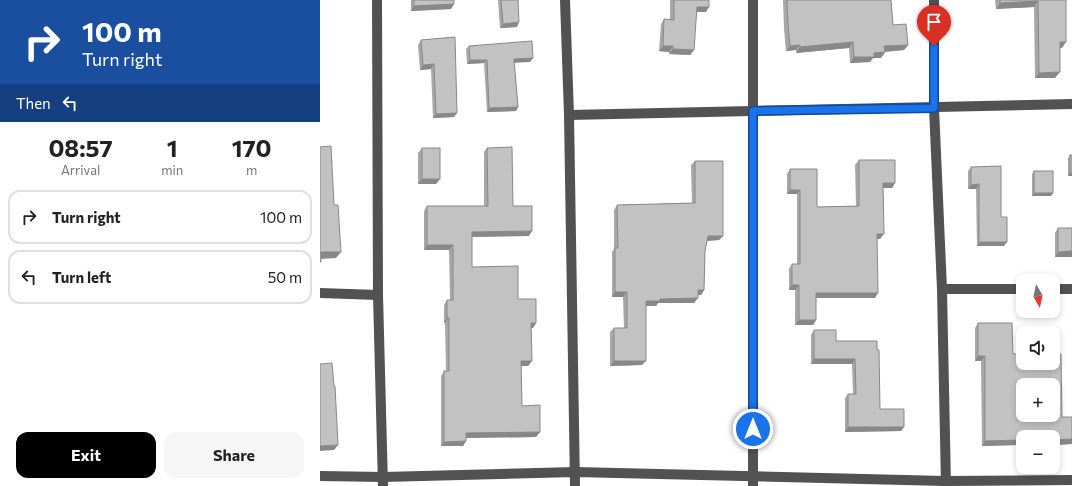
<!DOCTYPE html>
<meta charset="utf-8">
<style>
:root{--surface:#fff;--page:#f6f6f6;--text:#222;--muted:#767676;--line:#e0e0e0;--accent:#000}
body{margin:0;font-family:Commissioner,sans-serif;background:var(--page);color:var(--text);height:100vh;display:flex;flex-direction:column;font-size:15px;white-space:nowrap}
*{box-sizing:border-box;margin:0}
p{font-size:13px;color:var(--muted)}
.icon{flex:none;width:22px;height:22px;fill:none;stroke:currentColor;stroke-width:2;stroke-linecap:round;stroke-linejoin:round}
.map{position:relative;flex:1;overflow:hidden}
.panel{display:flex;flex-direction:column;background:var(--surface);width:320px}
.panel>*{flex:none}
.top-card{background:#1a4fa0;color:#fff;overflow:hidden}
.needle{width:26px;rotate:171deg}
.buttons{position:absolute;left:696px;top:274px;display:grid;gap:8px}
.buttons a{display:grid;place-items:center;width:44px;height:44px;border-radius:8px;background:var(--surface);box-shadow:0 2px 6px #0003;font-size:20px}
.pin{position:absolute;display:grid;place-items:center;width:34px;height:34px;color:#fff;margin:-41px -17px;border-radius:50% 50% 50% 0;rotate:-45deg;box-shadow:0 0 4px #0007}
.pin .icon{rotate:45deg}
.me{position:absolute;width:44px;margin:-22px;rotate:0deg;stroke-linejoin:round;filter:drop-shadow(0 0 3px #0008)}
.turn{display:flex;align-items:center;gap:14px;height:84px;padding:0 16px;font-size:18px}
.turn .icon{width:52px;height:52px;stroke-width:2.5}
.turn b{display:block;font-size:28px;line-height:34px}
.then{display:flex;align-items:center;height:38px;padding:0 16px;background:#0003;gap:8px;font-size:15px}
.eta{display:flex;justify-content:space-evenly;align-items:center;height:68px;text-align:center}
.eta b{font-size:24px;font-weight:700;line-height:28px}
.button{display:flex;gap:8px;margin-top:auto;padding:8px 16px}
.button a{flex:1;height:46px;border-radius:12px;background:var(--accent);color:#fff;font-size:16px;font-weight:700;line-height:46px;text-align:center}
.button a+a{background:var(--page);color:var(--text)}
ul{padding:0;list-style:none}
li{display:flex;align-items:center;gap:12px;height:54px;margin:0 8px 6px;padding:0 8px;border:2px solid var(--line);border-radius:12px}
li div{flex:1}
li b{display:block;font-size:15px}
li em{font-style:normal}
main{display:flex;flex:1;min-height:0}
.map>svg:first-child{display:block}
.lines{fill:none;stroke-linecap:round;stroke-linejoin:round}
.minor{stroke:#525252;stroke-width:10}
.wall{fill:#a7a7a7}
.shaded-wall{fill:#888}
.building{fill:#c2c2c2;stroke:#888;fill-rule:evenodd}
.route-casing{stroke:#114b97;stroke-width:10}
.route{stroke:#1a73e8;stroke-width:7}
</style>
<main>
<section class="panel">
<div class="top-card">
<div class="turn"><svg class="icon" aria-label="right" viewBox="0 0 24 24"><path d="M7 20v-9h11M14 6l5 5-5 5"/></svg><div><b>100 m</b>Turn right</div></div>
<div class="then">Then<svg class="icon" aria-label="left" viewBox="0 0 24 24"><path d="M17 20v-9H6M10 6l-5 5 5 5"/></svg></div>
</div>
<div class="eta">
<div><b>08:57</b><p>Arrival</p></div>
<div><b>1</b><p>min</p></div>
<div><b>170</b><p>m</p></div>
</div>
<ul>
<li><svg class="icon" aria-label="right" viewBox="0 0 24 24"><path d="M7 20v-9h11M14 6l5 5-5 5"/></svg><div><b>Turn right</b></div><em>100 m</em></li>
<li><svg class="icon" aria-label="left" viewBox="0 0 24 24"><path d="M17 20v-9H6M10 6l-5 5 5 5"/></svg><div><b>Turn left</b></div><em>50 m</em></li>
</ul>
<div class="button"><a>Exit</a><a>Share</a></div>
</section>
<div class="map">
<svg width="752" height="486" viewBox="0 0 752 486">
<rect width="100%" height="100%" fill="#fff"/>
<g class="lines">
<!-- minor -->
<g class="minor">
<polyline points="57,0 58,295 63,486"/>
<polyline points="245,0 249,115 255,486"/>
<polyline points="614,0 614,108 622,289 626,486"/>
<polyline points="249,115 752,104"/>
<polyline points="622,289 703,289"/>
<polyline points="733,289 752,289"/>
<polyline points="0,293 58,295"/>
<polyline points="0,476 63,477 255,472 625,481 752,480"/>
<polyline points="433,486 433,0"/>
</g>
</g>
<!-- wall -->
<g class="wall">
<polygon points="91,0 134,0 131,9 91,11"/>
<polygon points="178,0 198,0 197,27 180,28"/>
<polygon points="350,0 389,0 386,12 376,12 374,50 370,55 349,54 349,52 339,51 341,24 344,19 350,20"/>
<polygon points="463,0 571,0 573,25 588,45 584,50 565,52 561,58 553,58 550,62 530,63 529,48 476,53 476,50 466,51 464,29"/>
<polygon points="675,0 746,0 742,48 740,48 735,78 715,78 714,7 676,9"/>
<polygon points="135,37 134,117 113,118 111,69 100,70 98,45 101,40"/>
<polygon points="149,46 213,58 210,62 194,62 198,107 196,111 167,112 164,63 147,64 146,49"/>
<polygon points="102,148 120,179 116,184 98,184 98,153"/>
<polygon points="167,148 193,206 209,236 152,237 152,267 198,299 216,323 213,328 211,328 212,361 208,366 201,366 202,406 220,432 216,437 146,438 146,441 143,446 121,446 121,376 124,371 126,371 125,323 124,323 124,305 127,300 130,300 129,250 104,250 104,211 107,206 164,206 164,152"/>
<polygon points="750,155 752,176 748,176 748,158"/>
<polygon points="539,160 575,183 572,188 563,188 560,239 557,239 555,298 496,298 496,320 493,325 475,325 475,290 469,290 469,269 472,264 477,264 477,194 467,194 467,174 470,169 497,207 536,206 535,165"/>
<polygon points="375,161 403,236 399,240 387,241 385,251 384,290 381,295 378,295 374,303 338,303 336,306 326,306 322,365 290,366 290,332 294,328 304,328 303,297 292,297 292,252 294,249 294,210 297,205 372,203 371,165"/>
<polygon points="651,167 681,217 684,246 657,246 656,189 648,189 648,171"/>
<polygon points="714,171 731,196 712,196 712,174"/>
<polygon points="738,228 752,257 735,257 735,233"/>
<polygon points="658,323 693,354 742,417 752,417 752,444 733,445 703,437 703,445 662,446 661,361 655,361 655,328"/>
<polygon points="494,330 516,341 557,341 560,409 581,431 525,432 525,398 528,394 533,394 532,364 491,364 491,335"/>
</g>
<!-- shaded-wall -->
<g class="shaded-wall">
<polygon points="718,1 714,7 676,9 680,3"/>
<polygon points="134,4 131,9 91,11 94,6"/>
<polygon points="377,7 389,7 386,12 373,12"/>
<polygon points="199,22 197,27 180,28 183,24"/>
<polygon points="533,42 529,48 476,53 480,47"/>
<polygon points="740,42 746,42 742,48 736,48"/>
<polygon points="480,45 476,50 466,51 470,46"/>
<polygon points="588,45 584,50 561,52 564,46"/>
<polygon points="343,46 353,46 349,52 339,51"/>
<polygon points="353,49 374,50 370,55 349,54"/>
<polygon points="565,52 561,58 553,58 550,62 530,63 534,57 554,53"/>
<polygon points="213,58 210,62 191,63 194,59"/>
<polygon points="150,60 167,60 164,63 147,64"/>
<polygon points="114,64 111,69 100,70 103,65"/>
<polygon points="740,72 735,78 715,78 719,73"/>
<polygon points="198,107 196,111 167,112 169,108"/>
<polygon points="137,113 134,117 113,118 116,114"/>
<polygon points="750,173 752,173 752,176 748,176"/>
<polygon points="102,179 120,179 116,184 98,184"/>
<polygon points="563,183 575,183 572,188 560,188"/>
<polygon points="659,184 656,189 648,189 651,185"/>
<polygon points="470,190 480,190 477,194 467,194"/>
<polygon points="714,193 733,193 731,196 712,196"/>
<polygon points="212,231 209,236 149,237 152,232"/>
<polygon points="557,234 564,234 560,239 554,239"/>
<polygon points="388,236 403,236 399,240 384,241"/>
<polygon points="659,242 687,242 684,246 657,246"/>
<polygon points="107,245 133,245 129,250 104,250"/>
<polygon points="752,251 752,257 735,257 738,252"/>
<polygon points="1,252 21,252 16,258 0,259"/>
<polygon points="472,285 479,285 475,290 469,290"/>
<polygon points="378,290 384,290 381,295 374,295"/>
<polygon points="295,292 307,292 303,297 292,297"/>
<polygon points="496,293 558,293 555,298 493,298"/>
<polygon points="378,298 374,303 338,303 336,306 322,306 326,301 340,299"/>
<polygon points="127,318 129,318 125,323 124,323"/>
<polygon points="479,320 496,320 493,325 475,325"/>
<polygon points="211,323 216,323 213,328 208,328"/>
<polygon points="658,356 665,356 661,361 655,361"/>
<polygon points="494,359 535,359 532,364 491,364"/>
<polygon points="201,361 212,361 208,366 198,366"/>
<polygon points="294,361 326,361 322,365 290,366"/>
<polygon points="528,427 584,427 581,431 525,432"/>
<polygon points="220,432 216,437 143,438 146,433"/>
<polygon points="752,439 752,444 733,445 733,440"/>
<polygon points="703,440 703,445 662,446 665,441"/>
<polygon points="146,441 143,446 121,446 124,442"/>
<polygon points="18,445 14,450 0,451 0,446"/>
</g>
<!-- building -->
<g class="building">
<polygon points="94,0 134,0 134,4 94,6"/>
<polygon points="181,0 198,0 199,22 183,24"/>
<polygon points="354,0 389,0 389,7 377,7 374,50 353,49 353,46 343,46 344,19 354,20"/>
<polygon points="467,0 571,0 573,25 586,24 588,45 564,46 565,52 554,53 554,57 534,57 533,42 480,47 480,45 470,46 468,24"/>
<polygon points="680,0 746,0 746,42 740,42 740,72 719,73 718,1 680,3"/>
<polygon points="135,37 137,113 116,114 114,64 103,65 101,40"/>
<polygon points="212,41 213,58 194,59 198,107 169,108 167,60 150,60 149,46"/>
<polygon points="11,146 14,205 18,205 21,252 1,252 1,262 0,262 0,147"/>
<polygon points="192,147 193,206 212,206 212,231 152,232 152,267 198,266 198,299 216,299 216,323 211,323 212,361 201,361 202,406 220,405 220,432 146,433 146,441 124,442 124,371 129,371 129,318 127,318 127,300 133,300 133,245 107,245 107,206 168,206 167,148"/>
<rect x="102" y="148" width="18" height="31"/>
<rect x="750" y="155" width="2" height="18"/>
<polygon points="539,160 575,160 575,183 563,183 564,234 557,234 558,293 496,293 496,320 479,320 479,285 472,285 472,264 480,264 480,190 470,190 470,169 497,169 497,207 539,206"/>
<polygon points="375,161 403,161 403,236 388,236 385,251 384,290 378,290 378,298 340,299 340,301 326,301 326,361 294,361 294,328 307,328 307,292 295,292 295,248 298,248 297,205 375,203"/>
<polygon points="681,166 681,217 687,217 687,242 659,242 659,184 651,185 651,167"/>
<rect x="714" y="171" width="19" height="22"/>
<polygon points="738,228 752,228 752,251 738,252"/>
<path d="M658 323H692L693 354H703V363H733V354H741L742 417H752V439L733 440V437H703V440L665 441V356H658ZM703 385H733V415H703Z"/>
<polygon points="494,330 516,330 516,341 557,341 557,350 559,350 560,409 584,409 584,427 528,427 528,394 536,394 535,359 494,359"/>
<polygon points="12,363 14,386 15,386 18,445 0,446 0,364"/>
</g>
<g class="lines">
<!-- route casing -->
<g class="route-casing">
<polyline id="route" points="433,429 433,111 614,108 614,46"/>
</g>
<!-- route -->
<use href="#route" class="route"/>
</g>
</svg>
<div class="buttons">
<a><svg class="needle" viewBox="-14 -14 28 28"><path d="M0-13l5 13h-10z" fill="#e53935"/><path d="M0 13l5-13h-10z" fill="#767676"/></svg></a>
<a><svg class="icon" aria-label="sound" viewBox="0 0 24 24"><path d="M4 9h4l5-4v14l-5-4H4zM17 9q2 3 0 6"/></svg></a>
<a>+</a>
<a>−</a>
</div>
<div class="pin" style="left:614px;top:46px;background:#d93025"><svg class="icon" aria-label="arrive" viewBox="0 0 24 24"><path d="M6 21V4h12l-3 4 3 4H6"/></svg></div>
<svg class="me" style="left:433px;top:429px" viewBox="-20 -20 40 40"><circle r="17" fill="#1a73e8" stroke="#fff" stroke-width="3"/><path d="M0-11L8 9 0 5-8 9z" fill="#fff"/></svg>
</div>
</main>
